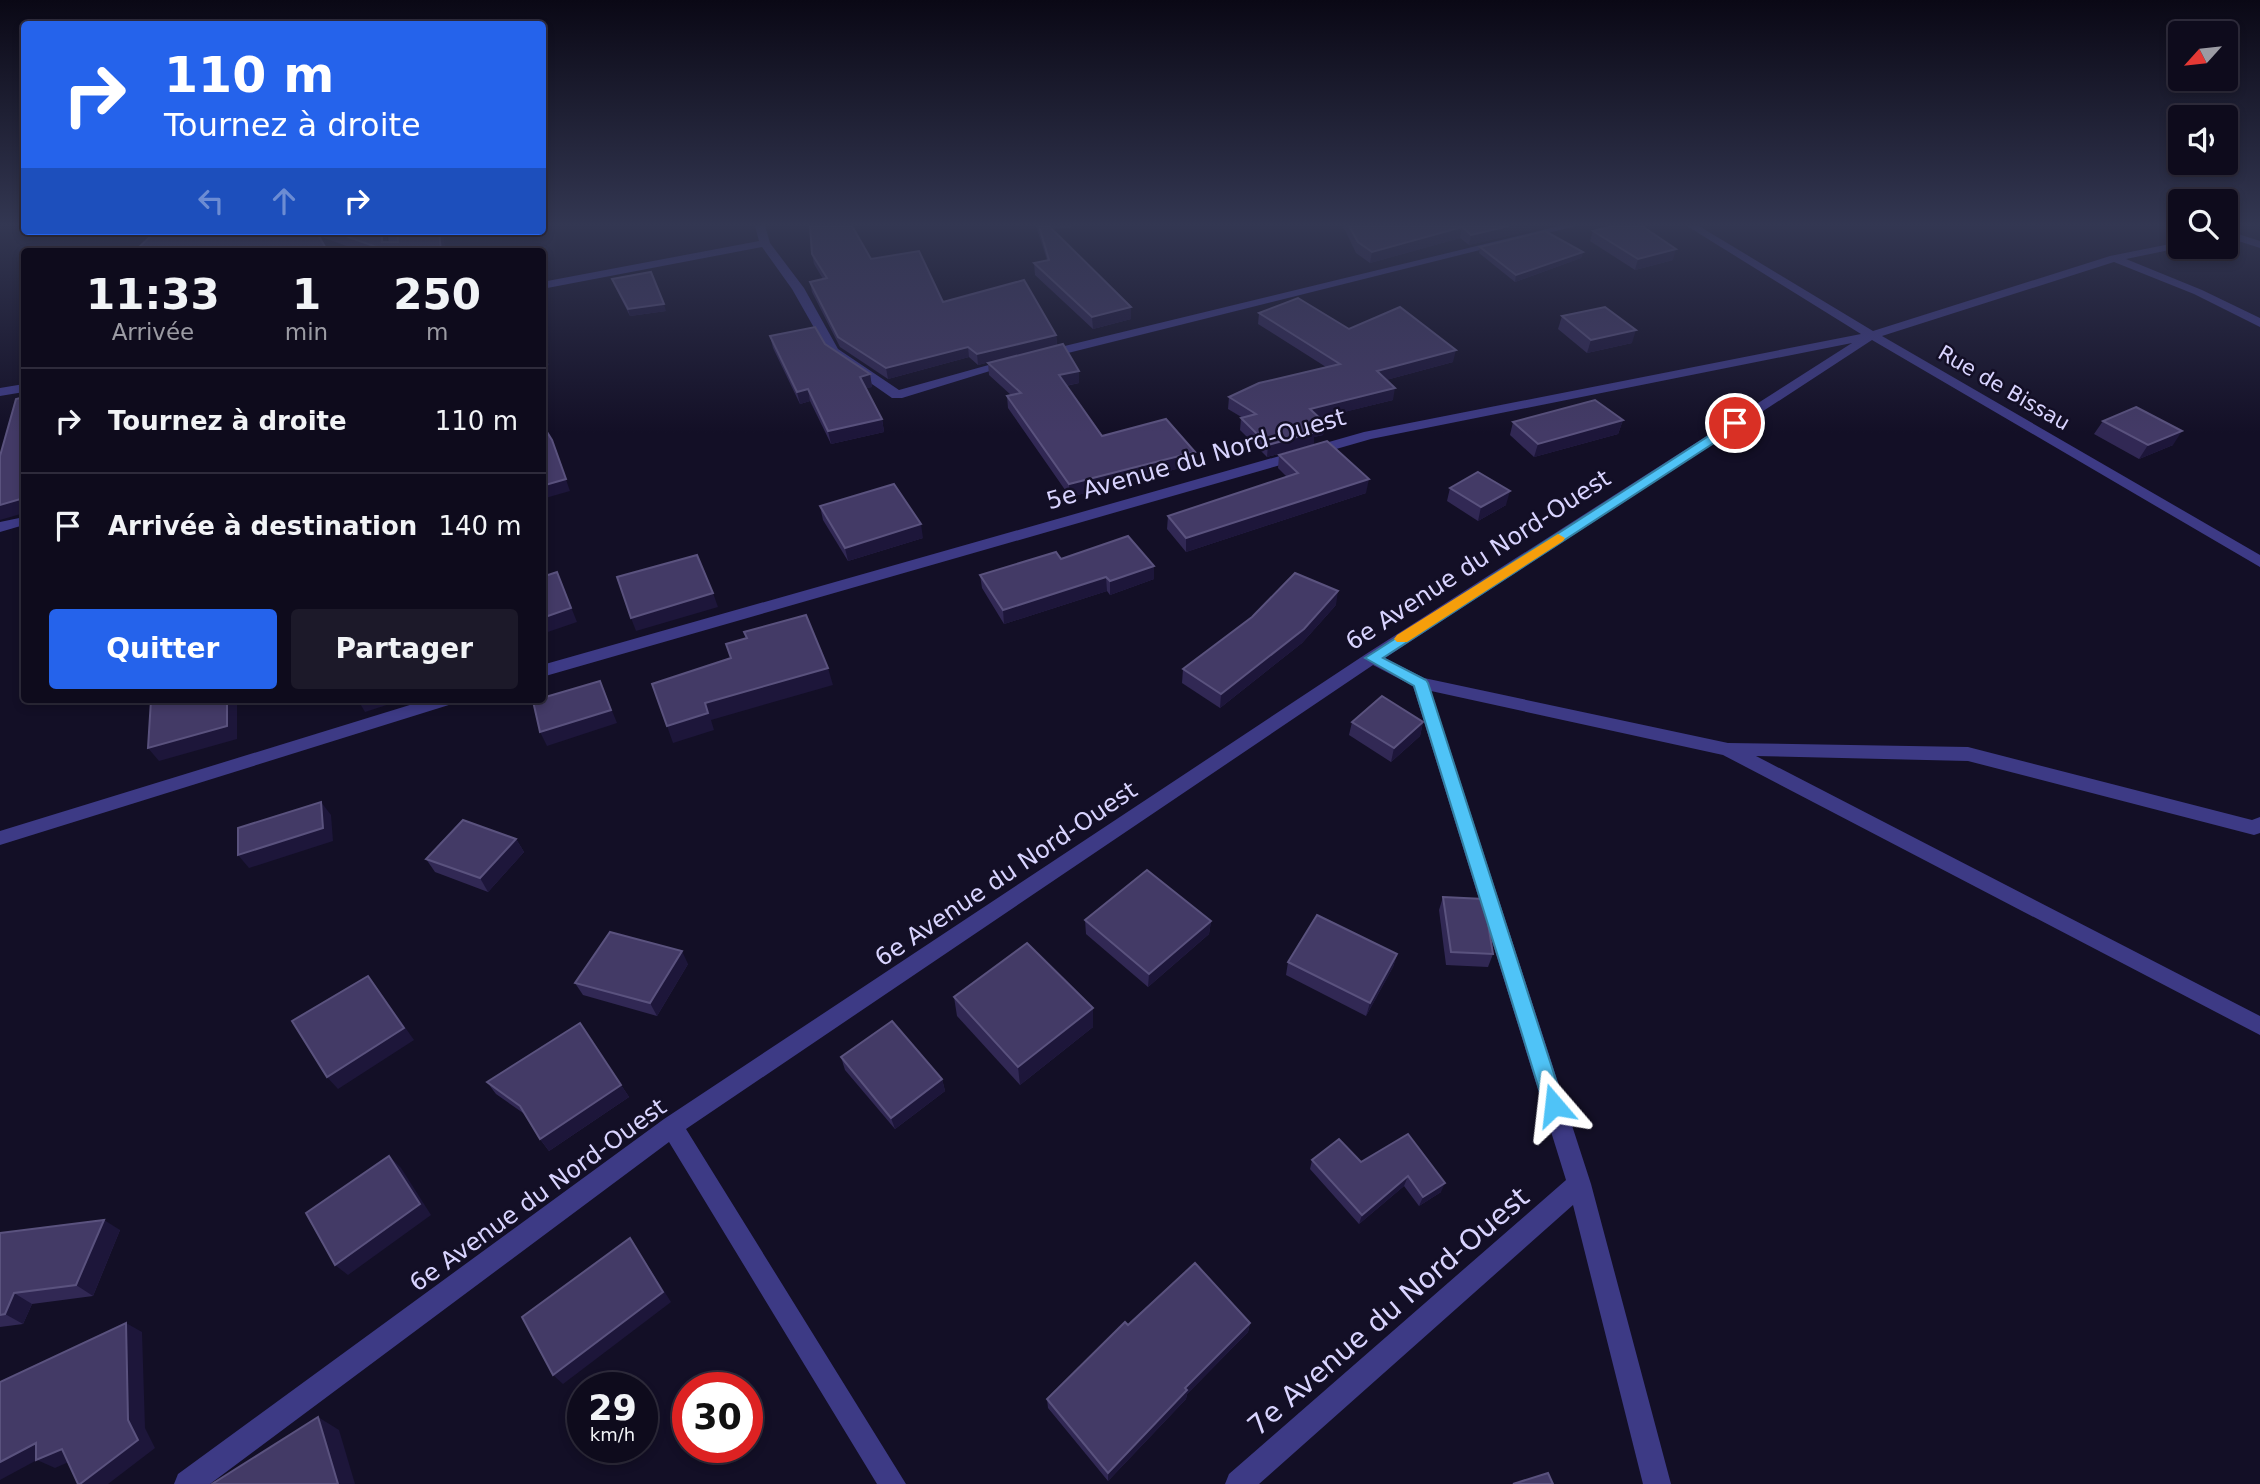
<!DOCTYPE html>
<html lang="fr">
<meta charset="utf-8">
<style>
:root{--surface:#0e0b1c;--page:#1c1929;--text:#f1f3f6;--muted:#9b9ba3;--line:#2e2b3b;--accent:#2563eb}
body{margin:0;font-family:"DejaVu Sans",sans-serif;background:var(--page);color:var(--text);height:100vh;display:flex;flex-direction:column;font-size:26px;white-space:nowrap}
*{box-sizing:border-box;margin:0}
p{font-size:23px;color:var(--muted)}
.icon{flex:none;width:38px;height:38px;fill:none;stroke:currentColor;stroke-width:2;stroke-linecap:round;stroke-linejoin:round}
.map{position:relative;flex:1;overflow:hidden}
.panel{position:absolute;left:21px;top:248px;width:525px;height:455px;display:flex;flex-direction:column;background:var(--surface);border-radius:7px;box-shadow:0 4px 10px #0003,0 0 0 2px var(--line)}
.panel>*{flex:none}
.top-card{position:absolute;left:21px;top:21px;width:525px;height:214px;border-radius:7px;box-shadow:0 4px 10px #0003,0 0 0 2px var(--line);background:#2563eb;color:#fff;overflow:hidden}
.needle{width:46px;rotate:243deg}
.fabs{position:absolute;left:2168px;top:21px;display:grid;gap:14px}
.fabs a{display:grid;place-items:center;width:70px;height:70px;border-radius:7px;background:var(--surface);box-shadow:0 4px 10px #0003,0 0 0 2px var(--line);font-size:35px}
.speed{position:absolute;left:567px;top:1372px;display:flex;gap:14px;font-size:35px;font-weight:700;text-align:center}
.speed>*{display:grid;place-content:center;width:91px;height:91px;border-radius:50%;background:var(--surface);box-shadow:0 4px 10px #0003,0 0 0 2px var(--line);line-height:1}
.speed small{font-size:18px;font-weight:400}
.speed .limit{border:10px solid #d22;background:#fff;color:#111}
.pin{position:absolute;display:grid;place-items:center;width:60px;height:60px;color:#fff;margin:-30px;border:4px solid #fff;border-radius:50%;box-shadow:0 2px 7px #0007}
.me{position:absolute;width:77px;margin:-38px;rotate:343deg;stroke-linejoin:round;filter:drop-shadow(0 0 5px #0008)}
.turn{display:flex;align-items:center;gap:24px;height:147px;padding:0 28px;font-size:32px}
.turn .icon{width:91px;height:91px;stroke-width:2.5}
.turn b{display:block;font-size:49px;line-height:60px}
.lanes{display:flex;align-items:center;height:66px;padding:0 28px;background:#0003;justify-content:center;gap:35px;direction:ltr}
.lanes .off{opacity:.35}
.eta{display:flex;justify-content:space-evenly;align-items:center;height:119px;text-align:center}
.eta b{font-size:42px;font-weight:700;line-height:49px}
.action{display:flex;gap:14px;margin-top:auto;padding:14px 28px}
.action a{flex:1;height:80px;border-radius:7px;background:var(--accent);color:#fff;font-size:28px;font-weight:700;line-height:80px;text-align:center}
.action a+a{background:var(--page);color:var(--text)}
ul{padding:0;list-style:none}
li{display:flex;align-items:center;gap:21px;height:105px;padding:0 28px;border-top:2px solid var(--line)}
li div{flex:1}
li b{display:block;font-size:26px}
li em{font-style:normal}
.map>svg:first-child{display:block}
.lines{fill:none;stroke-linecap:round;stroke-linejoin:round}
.minor{fill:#3d3a85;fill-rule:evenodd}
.wall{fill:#312854}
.shaded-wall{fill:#1d163a}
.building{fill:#433a66;stroke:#5a527e;stroke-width:2}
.route{fill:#4fc3f7;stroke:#337fa1;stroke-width:2}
.slow{fill:#f59e0b}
.labels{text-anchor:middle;stroke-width:5;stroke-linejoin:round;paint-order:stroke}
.far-street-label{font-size:21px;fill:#d9d4ff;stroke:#130f26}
.street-label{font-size:24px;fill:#d9d4ff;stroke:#130f26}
.near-street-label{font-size:28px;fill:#d9d4ff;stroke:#130f26}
</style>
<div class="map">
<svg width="2260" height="1484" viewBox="0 0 2260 1484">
<rect width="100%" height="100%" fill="#130f26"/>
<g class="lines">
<!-- minor -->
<g class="minor">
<polygon points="755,226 765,226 770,243 804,288 838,349 899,390 1010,359 1016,363 902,398 892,398 829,354 792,289 762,247 542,289 542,282 759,241"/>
<polygon points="1559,226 1576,226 1044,359 1038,355 1044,351"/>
<polygon points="1687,226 1699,226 1873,331 2110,256 2180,242 2180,247 2184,247 2126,259 2202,290 2260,318 2260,327 2194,294 2114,262 1882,336 2260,555 2260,567 1872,340 1385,658 1424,678 1728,743 1968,747 2252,820 2260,817 2260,833 2254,835 1968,761 1756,756 2260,1016 2260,1035 1723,755 1431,691 1591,1184 1671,1484 1643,1484 1573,1205 1259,1484 1225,1484 1229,1474 1566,1180 1413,686 1373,665 686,1129 906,1484 877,1484 669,1142 210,1484 174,1484 178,1474 664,1119 1366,654 1852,343 1371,439 542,677 542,665 1364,432 1861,334"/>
<polygon points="2226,230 2260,241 2260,248 2226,237"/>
<polygon points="388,231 398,231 401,252 389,252"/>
<polygon points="24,384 24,392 0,396 0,388"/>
<polygon points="24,517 24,525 0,532 0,522"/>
<polygon points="426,700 454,700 452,704 0,845 0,831"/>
</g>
</g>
<!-- wall -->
<g class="wall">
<polygon points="1036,226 1071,226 1071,228 1053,229 1131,319 1093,329 1035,275 1034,263 1047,260"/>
<polygon points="1343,226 1533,226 1532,230 1469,245 1460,238 1370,263 1356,253"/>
<polygon points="156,231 386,231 387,242 398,242 443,231 445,252 363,252 319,236"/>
<polygon points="1593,231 1673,260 1635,270 1590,241"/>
<polygon points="1480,247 1583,252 1581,258 1515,282 1479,253"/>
<polygon points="812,254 871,259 943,302 1056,335 1057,345 978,365 969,357 888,379 840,347 812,292 810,282 823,279 814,264"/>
<polygon points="612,279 666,311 630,316 614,285"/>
<polygon points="1259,313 1349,329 1453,362 1386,380 1393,400 1319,418 1325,423 1323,435 1314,437 1314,444 1267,457 1240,430 1241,418 1243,418 1228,409 1229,397 1326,367 1258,324"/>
<polygon points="1562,316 1632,343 1587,353 1558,329"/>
<polygon points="770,336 825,344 870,374 872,387 866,388 882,419 884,432 831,444 810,401 800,404 773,348"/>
<polygon points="988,363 1079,383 1066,386 1102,436 1195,464 1070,497 1008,408 1007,396 1011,395 989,375"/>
<polygon points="1623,420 1618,434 1534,457 1510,435 1513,422"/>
<polygon points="2103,421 2173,445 2139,459 2094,434"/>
<polygon points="1279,455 1366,493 1186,552 1167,529 1168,516 1287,477 1278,468"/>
<polygon points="1450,488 1506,505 1478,521 1447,501"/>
<polygon points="820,506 923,538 848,561 823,520"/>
<polygon points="1061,559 1154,579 1110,595 1107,591 1004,624 982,588 980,575"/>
<polygon points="1336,605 1302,643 1220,708 1182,683 1183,669"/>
<polygon points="1352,722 1423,722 1420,736 1391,762 1349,735"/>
<polygon points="516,839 524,852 488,892 435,872 426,859"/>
<polygon points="1443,897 1493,954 1488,967 1446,965 1439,910"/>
<polygon points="1085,920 1211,921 1209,934 1148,987 1086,934"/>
<polygon points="1397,954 1393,967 1366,1016 1286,975 1288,962"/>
<polygon points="688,964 657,1016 583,995 575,983"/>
<polygon points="954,997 1093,1027 1020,1085 957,1016"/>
<polygon points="841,1057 942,1079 945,1091 895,1129 845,1070"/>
<polygon points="487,1082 621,1085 629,1097 549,1151 540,1139 526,1115 496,1094"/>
<polygon points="1408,1134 1441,1192 1419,1206 1404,1186 1359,1224 1310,1169 1312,1160 1361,1162"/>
<polygon points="120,1230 93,1296 32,1304 23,1324 0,1327 0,1233"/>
<polygon points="1250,1323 1248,1332 1187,1394 1186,1399 1108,1481 1048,1408 1047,1399 1128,1325"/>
</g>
<!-- shaded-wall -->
<g class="shaded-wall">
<polygon points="1509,226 1533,226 1532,230 1469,245 1471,235"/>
<polygon points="1462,227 1460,238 1370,263 1372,252"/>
<polygon points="382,231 386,231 387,251 382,242"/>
<polygon points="439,231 443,231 445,252 441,252"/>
<polygon points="1676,249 1673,260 1635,270 1638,259"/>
<polygon points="1583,252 1581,258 1515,282 1516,275"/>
<polygon points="664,304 666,311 630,316 628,309"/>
<polygon points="1131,307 1131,319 1093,329 1092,317"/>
<polygon points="1636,330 1632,343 1587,353 1591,340"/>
<polygon points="1056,335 1057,345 978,365 977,354"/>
<polygon points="968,347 969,357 888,379 886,368"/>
<polygon points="1456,350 1453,362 1375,383 1377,371"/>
<polygon points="544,353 549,365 542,367 542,354"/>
<polygon points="1079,371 1079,383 1059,387 1059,375"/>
<polygon points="870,374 872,387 862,389 860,377"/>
<polygon points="1395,388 1393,400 1308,421 1310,409"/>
<polygon points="808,389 810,401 800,404 797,392"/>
<polygon points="882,419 884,432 831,444 828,431"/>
<polygon points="1623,420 1618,434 1534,457 1538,444"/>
<polygon points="1325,423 1323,435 1314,437 1314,444 1267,457 1268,445 1310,427"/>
<polygon points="2182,431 2173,445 2139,459 2148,445"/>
<polygon points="552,440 570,491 542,499 542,486"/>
<polygon points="1195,452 1195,464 1070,497 1069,484"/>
<polygon points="1369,479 1366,493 1186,552 1186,538"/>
<polygon points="1510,491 1506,505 1478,521 1481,507"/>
<polygon points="24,498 24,513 0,520 0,505"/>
<polygon points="921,524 923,538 848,561 845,548"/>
<polygon points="1154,566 1154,579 1110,595 1110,581"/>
<polygon points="557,572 577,622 542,634 542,618"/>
<polygon points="1106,577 1107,591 1004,624 1003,610"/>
<polygon points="1338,591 1336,605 1302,643 1220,708 1221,694"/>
<polygon points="713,593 718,607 636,631 631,618"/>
<polygon points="828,668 833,685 711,720 714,730 673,743 667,726 705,703"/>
<polygon points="600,681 617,723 547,746 540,732"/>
<polygon points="227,700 237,700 237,739 159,761 148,748"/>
<polygon points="358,700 402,700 365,712"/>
<polygon points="1423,722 1420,736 1391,762 1394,748"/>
<polygon points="321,802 331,815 333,841 249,868 238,855"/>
<polygon points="516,839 524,852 488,892 480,878"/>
<polygon points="1211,921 1209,934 1148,987 1149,974"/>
<polygon points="682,951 688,964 657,1016 650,1003"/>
<polygon points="1397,954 1393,967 1366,1016 1370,1003"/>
<polygon points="368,976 378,989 414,1040 338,1089 327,1077"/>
<polygon points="1093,1008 1093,1027 1020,1085 1018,1067"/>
<polygon points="942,1079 945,1091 895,1129 891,1118"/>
<polygon points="621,1085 629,1097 549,1151 540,1139"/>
<polygon points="389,1156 401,1168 431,1215 348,1275 335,1265"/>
<polygon points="1408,1176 1404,1186 1359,1224 1362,1215"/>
<polygon points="1445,1183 1441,1192 1419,1206 1423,1197"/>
<polygon points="104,1220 120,1230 93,1296 76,1285"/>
<polygon points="630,1238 671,1302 563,1384 553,1375"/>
<polygon points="14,1293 32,1304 23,1324 5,1314"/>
<polygon points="126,1323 142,1332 145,1428 155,1448 108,1484 80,1484 128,1420"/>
<polygon points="1250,1323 1248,1332 1187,1394 1186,1399 1108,1481 1108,1473 1185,1388"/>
<polygon points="318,1417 339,1430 355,1484 338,1484"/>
<polygon points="36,1443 62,1449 80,1457 55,1468 37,1460 0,1480 0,1462"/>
</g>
<!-- building -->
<g class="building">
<polygon points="810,226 852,226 871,259 919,251 943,302 1024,280 1056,335 977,354 968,347 886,368 838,337 810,282 827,278 812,254"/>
<polygon points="1039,226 1049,226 1131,307 1092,317 1034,263 1049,260"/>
<polygon points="1349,226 1509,226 1471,235 1462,227 1372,252 1358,242"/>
<polygon points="1613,226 1642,226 1676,249 1638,259 1593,231"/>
<polygon points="156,231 316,231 328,252 281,252 280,251 270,252 134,252"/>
<polygon points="331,231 382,231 382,242 398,242 397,231 439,231 441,252 391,252"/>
<polygon points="1545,231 1583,252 1516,275 1480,247"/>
<polygon points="651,272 664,304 628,309 612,279"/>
<polygon points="1298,298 1349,329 1400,307 1456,350 1377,371 1395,388 1310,409 1325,423 1310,427 1315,432 1268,445 1241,418 1256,414 1229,397 1259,383 1340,364 1259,313"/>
<polygon points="1605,307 1636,330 1591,340 1562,316"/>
<polygon points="815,327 825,344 870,374 860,377 882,419 828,431 808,389 797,392 770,336"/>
<polygon points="1063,344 1079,371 1059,375 1102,436 1166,419 1195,452 1069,484 1007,396 1021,393 988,363"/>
<polygon points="24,397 24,498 0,505 0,456 16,399"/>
<polygon points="1595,400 1623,420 1538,444 1513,422"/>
<polygon points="2136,407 2182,431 2148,445 2103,421"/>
<polygon points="542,424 552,440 566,479 542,486"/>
<polygon points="1327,441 1369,479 1186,538 1168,516 1298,473 1279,455"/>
<polygon points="1478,472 1510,491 1481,507 1450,488"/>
<polygon points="894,484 921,524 845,548 820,506"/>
<polygon points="1128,536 1154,566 1110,581 1106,577 1003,610 980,575 1056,552 1061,559"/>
<polygon points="697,555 713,593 631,618 617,577"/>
<polygon points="557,572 571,608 542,618 542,577"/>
<polygon points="1295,573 1338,591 1304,629 1221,694 1183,669 1252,617"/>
<polygon points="806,615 828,668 705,703 708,713 667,726 652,684 731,658 726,644 747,638 744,632"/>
<polygon points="600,681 611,710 540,732 533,701 542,700 542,698"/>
<polygon points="1382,696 1423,722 1394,748 1352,722"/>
<polygon points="151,700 227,700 227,726 148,748"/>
<polygon points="321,802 323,828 238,855 238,828"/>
<polygon points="463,820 516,839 480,878 426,859"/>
<polygon points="1147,870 1211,921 1149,974 1085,920"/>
<polygon points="1443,897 1484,899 1493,954 1451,952"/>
<polygon points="1317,915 1397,954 1370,1003 1288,962"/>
<polygon points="610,932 682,951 650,1003 575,983"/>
<polygon points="1027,943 1093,1008 1018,1067 954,997"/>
<polygon points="368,976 404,1028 327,1077 292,1021"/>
<polygon points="892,1021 942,1079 891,1118 841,1057"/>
<polygon points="580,1023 621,1085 540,1139 520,1106 487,1082"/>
<polygon points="1408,1134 1445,1183 1423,1197 1408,1176 1362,1215 1312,1160 1339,1139 1361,1162"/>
<polygon points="389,1156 420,1204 335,1265 306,1213"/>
<polygon points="104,1220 76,1285 14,1293 5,1314 0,1315 0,1233"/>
<polygon points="630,1238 663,1292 553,1375 522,1317"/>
<polygon points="1195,1263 1250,1323 1185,1388 1187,1390 1108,1473 1047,1399 1125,1322 1128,1325"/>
<polygon points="126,1323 128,1420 138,1440 80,1484 78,1484 62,1449 36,1460 36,1443 0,1462 0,1382"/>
<polygon points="318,1417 338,1484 212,1484"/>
<polygon points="1548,1473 1553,1484 1513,1484"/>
</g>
<!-- sky -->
<linearGradient id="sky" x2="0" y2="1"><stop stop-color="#0a0815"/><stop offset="0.52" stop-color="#333752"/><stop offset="1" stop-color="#333752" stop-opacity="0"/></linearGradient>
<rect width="2260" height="433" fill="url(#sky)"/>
<!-- route -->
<polygon class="route" points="1735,419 1742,423 1740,426 1383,658 1426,680 1428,683 1564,1105 1561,1112 1554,1115 1547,1112 1544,1105 1414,686 1365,658"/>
<!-- slow -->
<polygon class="slow" points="1558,534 1565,538 1563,541 1407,642 1397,642 1394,639 1397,635"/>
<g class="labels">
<!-- far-street labels -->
<g class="far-street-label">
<text transform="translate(2004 388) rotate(30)" y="7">Rue de Bissau</text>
</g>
<!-- street labels -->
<g class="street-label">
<text transform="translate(1196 459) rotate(-16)" y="8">5e Avenue du Nord-Ouest</text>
<text transform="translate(1478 560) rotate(-33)" y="8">6e Avenue du Nord-Ouest</text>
<text transform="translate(1006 874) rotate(-34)" y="8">6e Avenue du Nord-Ouest</text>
<text transform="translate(538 1195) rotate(-36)" y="8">6e Avenue du Nord-Ouest</text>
</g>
<!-- near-street labels -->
<g class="near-street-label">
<text transform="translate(1388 1311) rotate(-41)" y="10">7e Avenue du Nord-Ouest</text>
</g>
</g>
</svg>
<div class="fabs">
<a><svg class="needle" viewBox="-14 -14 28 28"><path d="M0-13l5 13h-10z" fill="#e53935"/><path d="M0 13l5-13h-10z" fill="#9b9ba3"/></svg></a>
<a><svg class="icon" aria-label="sound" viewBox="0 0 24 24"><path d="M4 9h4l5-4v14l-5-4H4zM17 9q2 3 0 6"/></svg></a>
<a><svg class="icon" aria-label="search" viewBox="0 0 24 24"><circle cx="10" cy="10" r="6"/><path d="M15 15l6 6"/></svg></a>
</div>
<div class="speed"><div>29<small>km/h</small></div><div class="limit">30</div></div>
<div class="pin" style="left:1735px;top:423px;background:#d93025"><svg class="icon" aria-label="arrive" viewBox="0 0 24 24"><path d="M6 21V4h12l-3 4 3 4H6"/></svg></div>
<svg class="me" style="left:1554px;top:1105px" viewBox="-20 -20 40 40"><path d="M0-17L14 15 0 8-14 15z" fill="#4fc3f7" stroke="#fff" stroke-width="4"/></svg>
<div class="top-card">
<div class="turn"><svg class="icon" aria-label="right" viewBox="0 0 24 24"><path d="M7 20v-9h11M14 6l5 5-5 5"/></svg><div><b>110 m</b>Tournez à droite</div></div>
<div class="lanes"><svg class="icon off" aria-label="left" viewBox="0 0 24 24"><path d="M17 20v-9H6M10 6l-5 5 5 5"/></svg><svg class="icon off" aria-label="ahead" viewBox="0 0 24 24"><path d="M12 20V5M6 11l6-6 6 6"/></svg><svg class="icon" aria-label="right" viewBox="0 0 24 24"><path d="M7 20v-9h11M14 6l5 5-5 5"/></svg></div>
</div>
<section class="panel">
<div class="eta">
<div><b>11:33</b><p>Arrivée</p></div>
<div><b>1</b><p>min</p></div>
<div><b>250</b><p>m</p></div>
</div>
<ul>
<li><svg class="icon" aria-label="right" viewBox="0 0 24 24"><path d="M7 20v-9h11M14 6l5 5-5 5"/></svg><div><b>Tournez à droite</b></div><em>110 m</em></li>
<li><svg class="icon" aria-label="arrive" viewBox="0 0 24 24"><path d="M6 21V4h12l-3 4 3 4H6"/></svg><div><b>Arrivée à destination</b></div><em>140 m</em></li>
</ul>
<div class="action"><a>Quitter</a><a>Partager</a></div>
</section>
</div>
